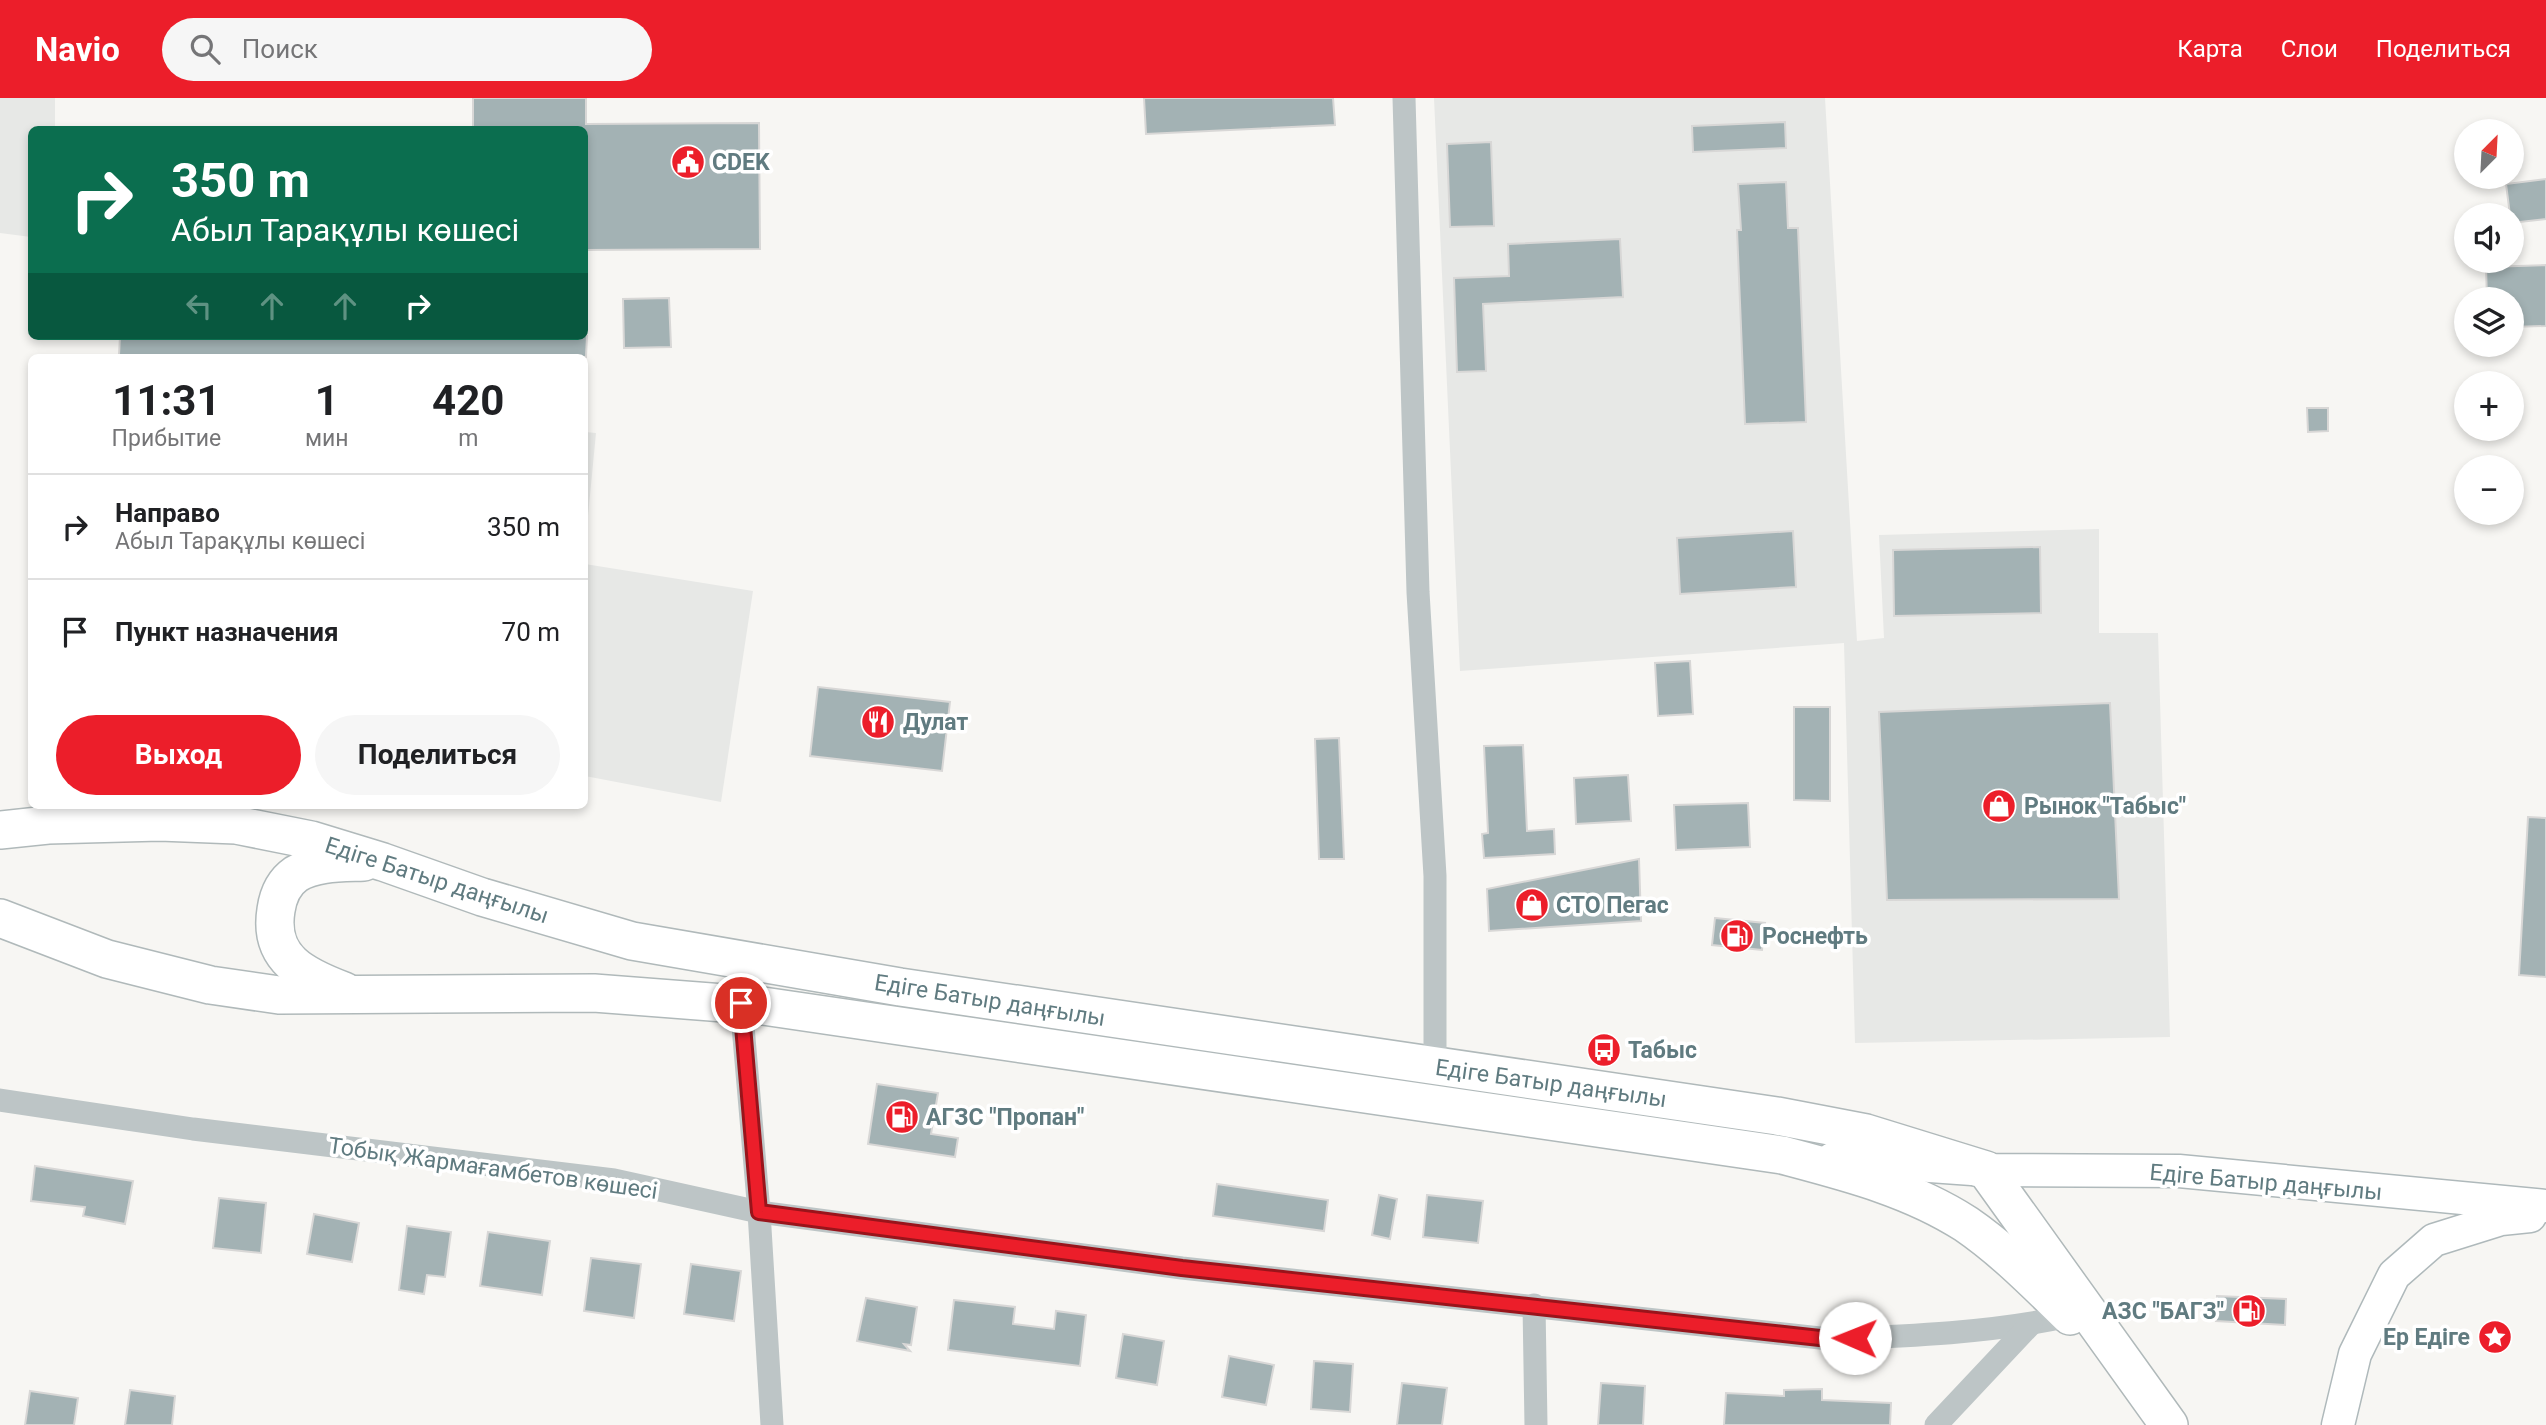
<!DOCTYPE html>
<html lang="ru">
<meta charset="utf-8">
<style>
:root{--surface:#fff;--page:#f6f6f6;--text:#202124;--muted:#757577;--line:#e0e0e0;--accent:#ec1e2a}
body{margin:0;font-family:Roboto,sans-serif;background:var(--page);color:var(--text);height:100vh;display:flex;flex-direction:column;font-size:26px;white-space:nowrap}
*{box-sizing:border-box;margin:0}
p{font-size:23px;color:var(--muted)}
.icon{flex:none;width:38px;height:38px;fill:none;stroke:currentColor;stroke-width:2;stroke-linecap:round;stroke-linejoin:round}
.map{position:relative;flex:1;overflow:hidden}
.sheet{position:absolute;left:28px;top:256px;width:560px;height:455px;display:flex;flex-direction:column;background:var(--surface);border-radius:10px;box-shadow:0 4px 10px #0003}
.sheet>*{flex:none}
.guide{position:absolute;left:28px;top:28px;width:560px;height:214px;border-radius:10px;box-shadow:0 4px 10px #0003;background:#0b6e4f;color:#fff;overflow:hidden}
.needle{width:46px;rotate:24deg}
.fabs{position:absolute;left:2454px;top:21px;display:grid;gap:14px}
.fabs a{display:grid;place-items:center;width:70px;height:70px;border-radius:50%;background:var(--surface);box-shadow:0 4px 10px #0003;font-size:35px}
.pin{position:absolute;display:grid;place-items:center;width:60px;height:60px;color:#fff;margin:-30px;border:4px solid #fff;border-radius:50%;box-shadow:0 2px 7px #0007}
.me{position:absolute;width:77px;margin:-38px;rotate:271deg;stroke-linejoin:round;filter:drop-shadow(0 0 5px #0008)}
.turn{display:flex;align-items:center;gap:24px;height:147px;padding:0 28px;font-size:32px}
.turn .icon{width:91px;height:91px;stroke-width:2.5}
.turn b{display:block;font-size:49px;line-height:60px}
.lanes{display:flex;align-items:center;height:66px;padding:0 28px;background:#0003;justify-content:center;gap:35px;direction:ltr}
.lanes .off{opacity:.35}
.eta{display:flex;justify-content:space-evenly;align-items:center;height:119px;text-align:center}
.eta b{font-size:42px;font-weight:700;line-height:49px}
.action{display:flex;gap:14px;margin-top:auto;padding:14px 28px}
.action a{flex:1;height:80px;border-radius:42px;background:var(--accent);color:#fff;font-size:28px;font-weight:700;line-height:80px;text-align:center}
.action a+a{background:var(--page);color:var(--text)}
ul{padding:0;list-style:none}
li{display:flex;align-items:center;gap:21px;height:105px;padding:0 28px;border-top:2px solid var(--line)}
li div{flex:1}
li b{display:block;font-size:26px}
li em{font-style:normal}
header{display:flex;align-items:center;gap:42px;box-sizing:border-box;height:98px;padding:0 35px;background:var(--accent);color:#fff}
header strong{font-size:33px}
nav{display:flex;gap:38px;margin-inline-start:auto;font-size:24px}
.search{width:490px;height:63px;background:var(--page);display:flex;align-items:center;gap:18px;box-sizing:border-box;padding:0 24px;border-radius:38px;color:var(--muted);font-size:26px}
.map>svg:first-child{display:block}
.built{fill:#e7e8e6}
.building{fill:#a3b2b4;stroke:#d8d7d6;stroke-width:2}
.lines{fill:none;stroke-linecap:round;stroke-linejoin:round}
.secondary-casing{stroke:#afb9bb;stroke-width:35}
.primary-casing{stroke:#b0b9ba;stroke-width:40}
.minor{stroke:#bdc5c6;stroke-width:23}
.secondary{stroke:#fff;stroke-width:32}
.primary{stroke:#fff;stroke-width:37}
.route-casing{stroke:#99141b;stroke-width:18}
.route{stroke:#ec1e2a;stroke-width:12}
.labels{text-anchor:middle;stroke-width:7;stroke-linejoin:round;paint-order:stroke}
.poi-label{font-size:23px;font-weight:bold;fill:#607b80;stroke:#fff;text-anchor:start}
.street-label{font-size:23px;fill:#607b80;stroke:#fff}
</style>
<header>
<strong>Navio</strong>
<div class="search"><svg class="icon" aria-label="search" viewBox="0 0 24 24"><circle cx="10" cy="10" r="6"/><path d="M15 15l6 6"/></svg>Поиск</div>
<nav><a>Карта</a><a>Слои</a><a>Поделиться</a></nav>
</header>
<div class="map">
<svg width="2546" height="1327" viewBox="0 0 2546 1327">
<rect width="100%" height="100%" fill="#f7f6f3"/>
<!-- built -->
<g class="built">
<polygon points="0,0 55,0 55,31 32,32 31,139 0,135"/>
<polygon points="1434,0 1825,0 1857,543 1884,540 1879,437 2099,431 2099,535 2158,535 2170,939 1855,945 1844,545 1460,573"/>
<polygon points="585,334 596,335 585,449 584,334"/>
<polygon points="585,466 753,493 721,704 585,678"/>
</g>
<!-- building -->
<g class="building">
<polygon points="473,0 586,0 586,26 759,25 760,151 584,152 584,32 473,32"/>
<polygon points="1144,0 1333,0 1335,27 1146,36"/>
<polygon points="1785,24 1786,50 1693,54 1692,28"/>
<polygon points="1491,44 1494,128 1450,129 1447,46"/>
<polygon points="2546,81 2546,121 2511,125 2506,86"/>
<polygon points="1786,84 1788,130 1798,130 1806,324 1745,326 1737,132 1741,132 1738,86"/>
<polygon points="1620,141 1623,199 1483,206 1486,273 1457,274 1454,180 1509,178 1508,146"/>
<polygon points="2546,167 2546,228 2511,229 2511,201 2487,201 2486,169"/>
<polygon points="669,200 671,249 624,250 623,201"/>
<polygon points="120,238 587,238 586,259 141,259 119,257"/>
<polygon points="2307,310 2328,310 2328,333 2308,334"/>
<polygon points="1793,433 1796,489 1680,496 1677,440"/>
<polygon points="2040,449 2041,515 1894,518 1893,452"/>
<polygon points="1690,563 1693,616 1658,618 1655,565"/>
<polygon points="818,589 950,604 942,673 810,658"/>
<polygon points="2110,605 2119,801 1887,802 1879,614"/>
<polygon points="1794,609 1830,609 1830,703 1794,702"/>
<polygon points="1339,640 1344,761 1319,761 1315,641"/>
<polygon points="1523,647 1527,733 1554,731 1555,756 1484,760 1482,736 1488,735 1484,648"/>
<polygon points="1628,677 1631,723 1576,726 1574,680"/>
<polygon points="1748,705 1750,749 1676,752 1674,707"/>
<polygon points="2528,719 2546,720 2546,879 2519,877"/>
<polygon points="1639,761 1641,823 1489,833 1487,791"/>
<polygon points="1715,820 1765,825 1762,852 1712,847"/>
<polygon points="877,986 938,995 931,1036 958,1040 955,1059 868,1046"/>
<polygon points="35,1068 133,1083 125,1126 83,1118 85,1109 31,1103"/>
<polygon points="1217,1086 1328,1102 1324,1133 1213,1118"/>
<polygon points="1379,1097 1397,1101 1390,1141 1372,1137"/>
<polygon points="1427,1097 1483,1103 1478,1145 1423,1139"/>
<polygon points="219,1100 266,1105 261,1155 213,1150"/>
<polygon points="314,1116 359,1125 352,1164 307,1156"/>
<polygon points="407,1128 451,1134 445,1179 427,1177 424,1196 399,1192"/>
<polygon points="488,1134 550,1143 542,1197 480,1188"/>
<polygon points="591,1160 641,1166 634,1220 584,1213"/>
<polygon points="691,1166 741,1173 734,1223 684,1216"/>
<polygon points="2217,1198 2286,1201 2285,1227 2216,1223"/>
<polygon points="866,1200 917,1209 911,1247 904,1246 910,1253 857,1243"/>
<polygon points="954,1202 1015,1209 1013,1226 1054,1231 1056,1213 1086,1217 1080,1268 948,1252"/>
<polygon points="1123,1236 1164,1243 1157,1287 1116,1280"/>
<polygon points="1229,1258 1274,1267 1266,1307 1222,1299"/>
<polygon points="1314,1263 1353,1266 1350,1314 1311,1311"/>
<polygon points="1402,1285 1447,1290 1442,1327 1397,1327"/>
<polygon points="1601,1285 1645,1288 1643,1327 1598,1327"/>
<polygon points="1822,1291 1822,1302 1891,1305 1890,1327 1724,1327 1726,1295 1784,1298 1784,1292"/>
<polygon points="130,1292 175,1298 172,1327 125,1327"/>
<polygon points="30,1293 78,1300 74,1327 25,1327"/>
</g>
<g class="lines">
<!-- secondary casing -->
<g class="secondary-casing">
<g id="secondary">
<polyline points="1832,1061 1986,1072 2179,1073 2546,1108"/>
<polyline points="2338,1327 2355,1256 2394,1177 2434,1142 2501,1121 2530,1118"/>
</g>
</g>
<!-- primary casing -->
<g class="primary-casing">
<g id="primary">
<polyline points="0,732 48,727 160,724 236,727 311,742 383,764 482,799 632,843 900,889 1777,1018 1866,1035 1986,1072 2169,1327"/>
<path d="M0 820 107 861 210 887 279 897 594 895 763 908 1782 1057C1846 1074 1910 1090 1966 1126 2004 1152 2037 1186 2070 1218"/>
<path d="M344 893C304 878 268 861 276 812 278 798 283 785 296 776 316 764 342 765 364 764"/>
</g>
</g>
<!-- minor -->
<g class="minor">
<polyline points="1404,0 1418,494 1435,778 1435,968"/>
<polyline points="741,905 759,1114 772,1327"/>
<path d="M0 1002 193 1031 614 1082 759 1114 1182 1170 1829 1241C1909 1238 1991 1235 2069 1218"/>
<polyline points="1534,1207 1536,1327"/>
<polyline points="1936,1327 2031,1226"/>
</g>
<!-- secondary -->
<use href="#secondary" class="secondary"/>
<!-- primary -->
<use href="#primary" class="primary"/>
</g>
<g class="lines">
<!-- route casing -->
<g class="route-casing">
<polyline id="route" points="741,905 759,1114 1182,1170 1829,1241 1855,1240"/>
</g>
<!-- route -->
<use href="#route" class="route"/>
</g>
<!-- icons -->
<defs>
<g id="civic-disc" transform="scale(1.75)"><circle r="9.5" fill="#ec1e2a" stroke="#fff"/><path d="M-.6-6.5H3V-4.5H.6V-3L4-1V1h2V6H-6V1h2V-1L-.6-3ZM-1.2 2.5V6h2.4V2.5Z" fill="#fff"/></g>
<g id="restaurant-disc" transform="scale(1.75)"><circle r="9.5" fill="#ec1e2a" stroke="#fff"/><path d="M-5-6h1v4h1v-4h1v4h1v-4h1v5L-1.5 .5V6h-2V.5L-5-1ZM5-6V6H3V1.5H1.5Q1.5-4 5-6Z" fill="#fff"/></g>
<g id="shop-disc" transform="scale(1.75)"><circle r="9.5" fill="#ec1e2a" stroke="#fff"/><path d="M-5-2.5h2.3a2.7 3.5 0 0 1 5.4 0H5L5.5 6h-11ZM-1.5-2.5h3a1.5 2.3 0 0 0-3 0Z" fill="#fff"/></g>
<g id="fuel-disc" transform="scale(1.75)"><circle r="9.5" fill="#ec1e2a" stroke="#fff"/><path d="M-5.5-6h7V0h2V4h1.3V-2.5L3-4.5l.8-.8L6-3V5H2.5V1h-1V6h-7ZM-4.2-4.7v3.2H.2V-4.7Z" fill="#fff"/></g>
<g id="bus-disc" transform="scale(1.75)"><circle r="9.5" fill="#ec1e2a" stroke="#fff"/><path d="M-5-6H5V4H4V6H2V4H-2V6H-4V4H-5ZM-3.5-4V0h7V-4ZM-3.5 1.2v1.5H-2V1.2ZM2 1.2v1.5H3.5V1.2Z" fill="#fff"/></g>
<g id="sight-disc" transform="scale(1.75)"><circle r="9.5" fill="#ec1e2a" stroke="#fff"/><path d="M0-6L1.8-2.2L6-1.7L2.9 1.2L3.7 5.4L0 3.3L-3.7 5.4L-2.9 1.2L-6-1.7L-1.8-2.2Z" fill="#fff"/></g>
</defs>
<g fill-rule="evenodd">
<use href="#civic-disc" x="688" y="64"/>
<use href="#restaurant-disc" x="878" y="624"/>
<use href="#shop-disc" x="1999" y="708"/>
<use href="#shop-disc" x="1532" y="807"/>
<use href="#fuel-disc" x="1737" y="838"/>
<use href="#bus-disc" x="1604" y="952"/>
<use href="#fuel-disc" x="902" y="1019"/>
<use href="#fuel-disc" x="2249" y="1213"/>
<use href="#sight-disc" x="2495" y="1239"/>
</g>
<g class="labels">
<!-- poi labels -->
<g class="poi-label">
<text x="712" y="72">CDEK</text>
<text x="903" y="632">Дулат</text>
<text x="2024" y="716">Рынок "Табыс"</text>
<text x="1556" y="815">СТО Пегас</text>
<text x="1762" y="846">Роснефть</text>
<text x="1628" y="960">Табыс</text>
<text x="926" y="1027">АГЗС "Пропан"</text>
<text x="2224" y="1221" text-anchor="end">АЗС "БАГЗ"</text>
<text x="2470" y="1247" text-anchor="end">Ер Едіге</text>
</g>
<!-- street labels -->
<g class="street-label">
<text transform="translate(437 782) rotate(18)" y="8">Едіге Батыр даңғылы</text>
<text transform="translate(990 902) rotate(9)" y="8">Едіге Батыр даңғылы</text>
<text transform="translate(1551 985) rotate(8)" y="8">Едіге Батыр даңғылы</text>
<text transform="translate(493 1070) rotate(8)" y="8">Тобық Жармағамбетов көшесі</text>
<text transform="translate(2266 1084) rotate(5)" y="8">Едіге Батыр даңғылы</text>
</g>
</g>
</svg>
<div class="fabs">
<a><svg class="needle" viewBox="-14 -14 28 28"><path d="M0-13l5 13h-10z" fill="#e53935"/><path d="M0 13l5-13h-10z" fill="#757577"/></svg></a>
<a><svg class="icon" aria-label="sound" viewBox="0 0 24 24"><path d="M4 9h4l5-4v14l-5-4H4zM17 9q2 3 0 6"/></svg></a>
<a><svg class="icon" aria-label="layers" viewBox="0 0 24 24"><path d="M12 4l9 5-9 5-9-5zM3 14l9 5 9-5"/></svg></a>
<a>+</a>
<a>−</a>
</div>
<div class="pin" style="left:741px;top:905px;background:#d93025"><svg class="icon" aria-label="arrive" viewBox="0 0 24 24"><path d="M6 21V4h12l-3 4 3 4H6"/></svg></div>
<svg class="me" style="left:1855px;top:1240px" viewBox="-20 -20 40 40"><circle r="19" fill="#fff"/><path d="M0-13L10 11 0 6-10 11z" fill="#ec1e2a"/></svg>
<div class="guide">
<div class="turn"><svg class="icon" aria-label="right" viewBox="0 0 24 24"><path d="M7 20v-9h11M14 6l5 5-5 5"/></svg><div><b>350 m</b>Абыл Тарақұлы көшесі</div></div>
<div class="lanes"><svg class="icon off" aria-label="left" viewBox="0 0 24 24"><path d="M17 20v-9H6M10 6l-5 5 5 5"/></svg><svg class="icon off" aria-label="ahead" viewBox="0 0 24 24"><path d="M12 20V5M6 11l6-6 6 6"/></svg><svg class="icon off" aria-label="ahead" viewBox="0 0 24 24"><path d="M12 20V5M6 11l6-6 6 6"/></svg><svg class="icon" aria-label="right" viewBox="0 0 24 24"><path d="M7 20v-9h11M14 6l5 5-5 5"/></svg></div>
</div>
<section class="sheet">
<div class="eta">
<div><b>11:31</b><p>Прибытие</p></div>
<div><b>1</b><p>мин</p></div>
<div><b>420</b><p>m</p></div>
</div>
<ul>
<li><svg class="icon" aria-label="right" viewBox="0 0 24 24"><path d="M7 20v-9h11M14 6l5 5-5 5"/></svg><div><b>Направо</b><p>Абыл Тарақұлы көшесі</p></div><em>350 m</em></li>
<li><svg class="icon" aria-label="arrive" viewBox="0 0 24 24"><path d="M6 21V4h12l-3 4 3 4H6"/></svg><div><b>Пункт назначения</b></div><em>70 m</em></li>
</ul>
<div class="action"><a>Выход</a><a>Поделиться</a></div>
</section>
</div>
